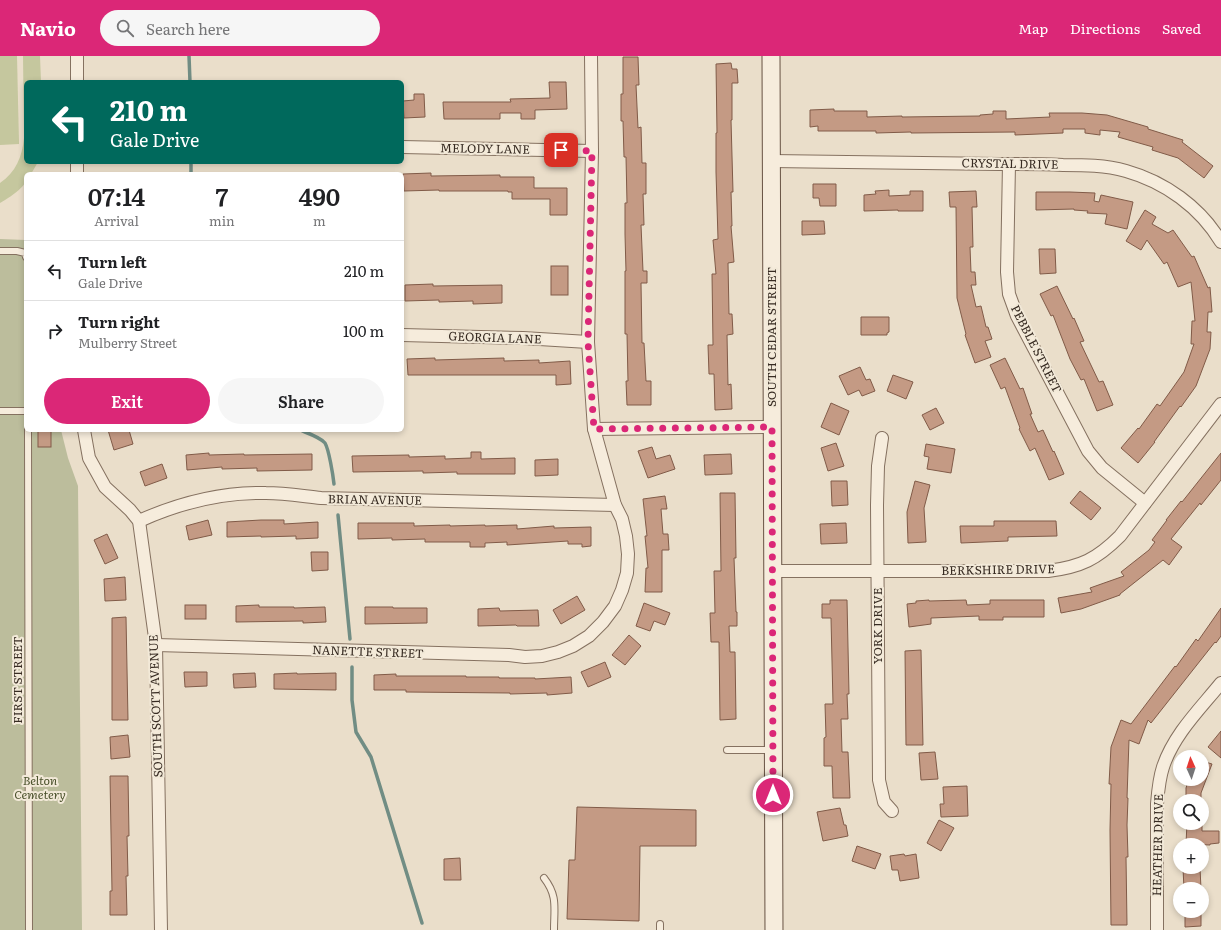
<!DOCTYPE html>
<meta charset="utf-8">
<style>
:root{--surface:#fff;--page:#f6f6f6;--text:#202124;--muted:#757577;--line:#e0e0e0;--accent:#db2777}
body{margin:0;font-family:Literata,serif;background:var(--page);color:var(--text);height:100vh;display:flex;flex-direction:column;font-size:15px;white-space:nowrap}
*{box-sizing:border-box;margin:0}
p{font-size:13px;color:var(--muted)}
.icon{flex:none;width:22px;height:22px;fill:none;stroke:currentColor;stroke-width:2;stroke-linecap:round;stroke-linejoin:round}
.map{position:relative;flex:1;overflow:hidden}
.drawer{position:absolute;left:24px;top:116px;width:380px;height:260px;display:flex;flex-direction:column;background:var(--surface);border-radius:6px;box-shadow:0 2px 6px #0003}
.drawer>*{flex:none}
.top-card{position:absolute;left:24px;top:24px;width:380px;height:84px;border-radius:6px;box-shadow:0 2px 6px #0003;background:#00695c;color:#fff;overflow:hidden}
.needle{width:26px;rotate:357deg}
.fabs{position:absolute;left:1173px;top:694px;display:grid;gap:8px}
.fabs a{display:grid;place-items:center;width:36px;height:36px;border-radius:50%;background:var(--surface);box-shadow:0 2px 6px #0003;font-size:20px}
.pin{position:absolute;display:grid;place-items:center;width:34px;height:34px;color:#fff;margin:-17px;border-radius:8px;box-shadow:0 2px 6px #0006}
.me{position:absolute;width:44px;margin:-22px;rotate:0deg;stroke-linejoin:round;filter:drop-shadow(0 0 3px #0008)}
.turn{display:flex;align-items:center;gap:14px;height:84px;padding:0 20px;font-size:18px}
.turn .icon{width:52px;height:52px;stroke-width:2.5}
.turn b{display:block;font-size:28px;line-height:34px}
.eta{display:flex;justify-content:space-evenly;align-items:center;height:68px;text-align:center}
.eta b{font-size:24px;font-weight:600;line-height:28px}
.action{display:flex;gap:8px;margin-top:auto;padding:8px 20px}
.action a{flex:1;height:46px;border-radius:24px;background:var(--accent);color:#fff;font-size:16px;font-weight:600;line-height:46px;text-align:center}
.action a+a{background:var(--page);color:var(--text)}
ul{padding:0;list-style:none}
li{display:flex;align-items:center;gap:12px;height:60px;padding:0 20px;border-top:1px solid var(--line)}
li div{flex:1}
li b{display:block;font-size:15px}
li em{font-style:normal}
header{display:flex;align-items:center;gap:24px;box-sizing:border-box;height:56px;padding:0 20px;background:var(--accent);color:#fff}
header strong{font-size:19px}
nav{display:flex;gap:22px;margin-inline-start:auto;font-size:14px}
.search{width:280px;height:36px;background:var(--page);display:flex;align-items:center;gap:10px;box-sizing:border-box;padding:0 14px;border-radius:22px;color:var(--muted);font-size:15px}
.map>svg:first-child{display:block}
.green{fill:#c5c79e}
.cemetery{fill:#bcbd9c}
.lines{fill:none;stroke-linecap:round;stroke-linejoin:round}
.stream{stroke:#718d84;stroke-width:3.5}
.building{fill:#c49a84;stroke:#815b48}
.lane-casing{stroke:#857160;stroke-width:8}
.street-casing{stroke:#857160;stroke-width:14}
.secondary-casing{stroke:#675243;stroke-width:19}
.lane{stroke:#f6ecdc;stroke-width:6}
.street{stroke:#f6ecdc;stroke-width:12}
.secondary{stroke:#f6ecdc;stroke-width:17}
.route{stroke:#db2777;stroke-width:7;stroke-dasharray:0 12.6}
.labels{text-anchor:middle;stroke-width:4;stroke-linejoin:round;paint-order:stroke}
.street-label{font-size:12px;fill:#372b22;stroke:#f2e9d8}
.park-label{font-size:12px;font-style:italic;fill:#4a512b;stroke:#f2e9d8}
</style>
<header>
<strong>Navio</strong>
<div class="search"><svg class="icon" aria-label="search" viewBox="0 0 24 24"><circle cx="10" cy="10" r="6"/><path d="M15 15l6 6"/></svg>Search here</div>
<nav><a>Map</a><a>Directions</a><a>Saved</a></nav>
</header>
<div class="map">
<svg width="1221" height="874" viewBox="0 0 1221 874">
<rect width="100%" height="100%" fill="#eadeca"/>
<!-- green -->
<g class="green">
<polygon points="0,0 17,0 19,88 0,89"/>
<path d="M23 0H40L41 26H26V106H38L31 118H26C26 120 27 123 26 125 23 133 7 143 0 147V127C16 116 22 101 24 82Z"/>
</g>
<!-- cemetery -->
<polygon class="cemetery" points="0,183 26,184 26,374 61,374 68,402 78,430 82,874 0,874"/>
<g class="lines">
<!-- stream -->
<g class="stream">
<polyline points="189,0 190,26"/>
<polyline points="191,106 191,118"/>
<path d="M300 374C307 377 320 381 325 387 329 394 333 419 334 428"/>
<polyline points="338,459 350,583"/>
<polyline points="352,611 352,644 356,676 371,701 422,867"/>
</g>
</g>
<!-- building -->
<g class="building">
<polygon points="623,1 638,1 639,29 636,29 638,72 641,71 642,107 646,107 646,138 643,138 644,169 641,169 643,215 647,215 647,227 641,227 642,287 644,287 646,325 651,325 651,349 627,349 626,325 628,325 627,278 625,278 625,215 626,215 625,178 625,147 627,147 626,101 624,101 623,65 621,65 621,38 623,38"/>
<polygon points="731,7 732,13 737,13 738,27 732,27 732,64 731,64 733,136 731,136 732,170 731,170 734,206 728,207 729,258 732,258 733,278 727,279 728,329 731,328 732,353 715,354 714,318 709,318 708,289 713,289 712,218 716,218 713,184 718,183 716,116 716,77 717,77 716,8"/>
<polygon points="549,26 566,26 567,53 535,54 535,63 521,63 521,57 500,57 500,63 444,63 443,46 511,46 510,43 550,42"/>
<polygon points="414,38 424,38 425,61 404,62 403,45 414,44"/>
<polygon points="834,53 834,55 867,55 867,61 902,60 902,61 980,60 980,59 993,58 993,55 1006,55 1006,63 1050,61 1049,57 1082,57 1107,59 1148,71 1148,73 1183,84 1182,86 1213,110 1204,122 1178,102 1152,94 1153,91 1118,81 1120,76 1100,74 1100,79 1085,77 1085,73 1063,73 1063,77 1015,79 1015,76 911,77 911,76 876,77 876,75 818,75 818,70 810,71 810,54"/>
<polygon points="431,117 431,120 500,119 500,121 534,121 534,132 567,132 567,159 550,159 550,143 512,143 512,136 508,136 508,135 439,135 439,134 404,135 403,118"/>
<polygon points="813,128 836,128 836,150 820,150 819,142 813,142"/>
<polygon points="889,134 889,140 910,139 910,135 923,135 923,155 898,155 898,154 864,155 864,139 876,138 875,135"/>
<polygon points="976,135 977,151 972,151 973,191 970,191 971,216 975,216 976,229 971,229 976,251 981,250 986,271 988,271 992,283 985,285 991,301 975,307 965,279 966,278 957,242 956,151 950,151 949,136"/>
<polygon points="1036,136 1070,136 1095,137 1094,145 1099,146 1101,139 1133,146 1127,173 1105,168 1107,158 1087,157 1088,155 1074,154 1074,153 1036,154"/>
<polygon points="1145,154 1156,161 1152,168 1168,177 1173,174 1192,201 1194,200 1208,232 1210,231 1212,256 1208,256 1207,276 1211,276 1210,293 1196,330 1181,351 1180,350 1154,386 1155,386 1138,407 1121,392 1138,372 1139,373 1157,348 1160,350 1184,316 1194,288 1191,288 1192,265 1195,265 1191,226 1178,231 1167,206 1164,208 1147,184 1141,194 1126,185"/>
<polygon points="802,165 824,165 825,178 802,179"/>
<polygon points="1039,193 1055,193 1056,217 1040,218"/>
<rect x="551" y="210" width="17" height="29"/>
<polygon points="433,228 433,230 502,229 502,247 473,248 473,245 439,246 439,244 405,245 405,229"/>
<polygon points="1057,230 1073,263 1074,262 1084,285 1080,286 1099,326 1103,325 1113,349 1097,355 1084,323 1081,324 1070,303 1053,259 1051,260 1040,238"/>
<polygon points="861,261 889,261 889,276 887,277 887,279 861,279"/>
<polygon points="435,302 435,304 504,302 504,305 539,304 539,307 570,305 571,328 556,329 556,319 408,319 407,303"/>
<polygon points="1005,302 1020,333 1023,332 1032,358 1030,358 1038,376 1043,374 1053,396 1054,395 1064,418 1049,424 1035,392 1030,395 1019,373 1020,372 1005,331 1001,333 990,309"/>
<polygon points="860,311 866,324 870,323 875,335 862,340 859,334 848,339 839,320"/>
<polygon points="893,319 913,326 906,343 887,335"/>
<polygon points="831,347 849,355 839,379 821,371"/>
<polygon points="936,352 944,367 930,374 922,359"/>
<rect x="38" y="374" width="13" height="17"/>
<polygon points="108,374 129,374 133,388 114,394"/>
<polygon points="836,387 844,410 828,415 821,392"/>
<polygon points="926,388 955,393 951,417 927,413 929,401 924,400"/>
<polygon points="652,391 656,403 670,399 675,413 648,422 638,395"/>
<polygon points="471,396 481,396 481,403 515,402 515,418 457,418 457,416 423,417 423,415 353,416 352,400 409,399 409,401 445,400 445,403 471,402"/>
<polygon points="209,397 209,399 244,398 244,399 312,398 312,414 257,415 257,412 222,413 222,411 187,414 186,399"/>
<polygon points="1221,397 1221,424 1201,449 1200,447 1171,483 1182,491 1169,509 1163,504 1120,538 1120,539 1081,553 1061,557 1058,542 1092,536 1090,532 1124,520 1121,516 1149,494 1155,486 1152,484 1167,464 1166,464 1181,445 1182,446"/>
<polygon points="731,398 732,418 705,419 704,399"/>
<polygon points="558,403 558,419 535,420 535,404"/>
<polygon points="162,408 167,422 145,430 140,416"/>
<polygon points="831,425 847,425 848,449 832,450"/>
<polygon points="915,425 930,429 924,452 926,486 908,487 907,456"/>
<polygon points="1080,435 1101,452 1091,464 1070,447"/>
<polygon points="720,437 735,437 736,502 734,502 736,556 737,556 737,570 729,570 730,596 735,596 736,663 720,664 719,586 711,586 710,557 715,557 714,515 721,515"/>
<polygon points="665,440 667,453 661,453 663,478 668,478 669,494 662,494 662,536 645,536 646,512 648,512 645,480 647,480 643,443"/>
<polygon points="208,464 212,479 189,484 186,470"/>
<polygon points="261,464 284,464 284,468 318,466 318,482 296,483 296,480 261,481 261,480 227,481 227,466"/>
<polygon points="994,465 1056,465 1057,480 1008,481 1008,485 961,487 960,470 994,470"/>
<polygon points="358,467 414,467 414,470 450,469 450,470 485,469 485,470 517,469 517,473 554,470 554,472 591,471 591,490 582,491 582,488 568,488 568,485 507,489 507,486 485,487 485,491 470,491 470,486 425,486 425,483 392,484 392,482 358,483"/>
<polygon points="846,467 847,487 821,488 820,468"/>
<polygon points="107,478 118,502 105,508 94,484"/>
<polygon points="311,496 328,496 328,514 312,515"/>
<polygon points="125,521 126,544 105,545 104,523"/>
<polygon points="577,540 585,554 561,568 553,554"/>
<polygon points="830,544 847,544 849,638 847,638 848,663 841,663 842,696 848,696 850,742 833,742 832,710 824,710 824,682 826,681 825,648 833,648 831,562 822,562 822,548 830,548"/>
<polygon points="929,544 929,545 966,544 967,549 990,548 990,544 1044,544 1044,561 1003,561 1003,564 979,564 979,560 931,562 931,568 909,571 907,548 916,547 916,545"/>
<polygon points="644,547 670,557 665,569 654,565 650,575 636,570"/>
<rect x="185" y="549" width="21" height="14"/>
<polygon points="259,549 259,551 294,551 294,552 325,551 326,566 303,567 303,565 236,566 236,550"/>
<polygon points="365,551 393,551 393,552 427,552 427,567 365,568"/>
<polygon points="499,552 500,555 538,554 539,570 517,570 516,569 478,570 478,553"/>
<polygon points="1221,552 1221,580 1216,587 1215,586 1151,667 1148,664 1139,688 1129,684 1127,742 1128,742 1127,769 1128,801 1126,801 1127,869 1111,869 1110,774 1111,728 1109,728 1111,691 1121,664 1131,668 1175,610 1176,611 1196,583 1198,585"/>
<polygon points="126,561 128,664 112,664 112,562"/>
<polygon points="629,579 641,590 625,609 612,599"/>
<polygon points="921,594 923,689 906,689 905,595"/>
<polygon points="605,606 611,621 588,631 581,616"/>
<polygon points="184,616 207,616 207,630 185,631"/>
<polygon points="255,617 256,631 234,632 233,618"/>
<polygon points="297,617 297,618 336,617 336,634 274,633 274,618"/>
<polygon points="396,618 396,620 466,620 466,621 499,621 499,622 535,622 535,623 571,621 572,637 547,639 547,637 510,638 510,637 406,636 406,634 374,634 374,619"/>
<polygon points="1221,675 1221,702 1208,691"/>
<polygon points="128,679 130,701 111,703 110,681"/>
<polygon points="935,696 938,723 921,724 919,697"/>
<polygon points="1202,705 1212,708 1201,737 1201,745 1186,745 1186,732 1189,723 1202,723"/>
<polygon points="110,720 128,720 129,780 127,780 128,820 126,820 127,859 110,859 110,835 112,835"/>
<polygon points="967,730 968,760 941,761 940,748 944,748 943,731"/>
<polygon points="577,751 696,754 696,790 640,790 639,865 567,863 569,804 575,804"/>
<polygon points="840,752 844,769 846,769 848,780 823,785 817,756"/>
<polygon points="939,764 954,772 941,795 927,787"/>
<polygon points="1187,767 1202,767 1202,775 1219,775 1219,787 1210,788 1210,789 1186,788"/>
<polygon points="857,790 881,798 875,813 852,805"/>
<polygon points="904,798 905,800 916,798 919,822 900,825 898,814 892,814 890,800"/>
<polygon points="460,802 461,824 444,824 444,803"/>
<polygon points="1183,812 1200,812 1201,833 1184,833"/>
<polygon points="1185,855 1201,855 1201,870 1185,871"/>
</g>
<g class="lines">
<!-- lane casing -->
<g class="lane-casing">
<g id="lane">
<polyline points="0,195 17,195 25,197 26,201"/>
<polyline points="0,355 26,355"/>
<polyline points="28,374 29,874"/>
<polyline points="727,694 772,694"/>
<path d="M544 822C558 840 554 852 554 874"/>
<polyline points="660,868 660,874"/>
</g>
</g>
<!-- street casing -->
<g class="street-casing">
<g id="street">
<polyline points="77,0 77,26"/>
<polyline points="402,91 592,95"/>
<path d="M771 105C847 106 923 107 999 108 1020 108 1041 108 1063 109 1084 109 1105 109 1126 115 1165 126 1200 151 1221 186"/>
<polyline points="77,106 77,118"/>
<polyline points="1009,108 1007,216 1009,238 1017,260 1088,395 1102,412 1145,447"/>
<polyline points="402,279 523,282 588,286"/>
<polyline points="594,373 772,371"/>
<polyline points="84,374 89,402 105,431 130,454 139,465 156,589 161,874"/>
<polyline points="882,382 878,410 877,449 879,724 884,746 892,755"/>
<path d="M139 465C179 447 222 436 266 437 284 437 302 440 321 442L615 449"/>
<path d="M772 515H1048C1081 511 1097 503 1120 480L1221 348"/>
<polyline points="156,589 509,599 525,601 542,600 558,596 573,590 589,580 603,566 615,550 622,534 627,517 628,498 626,480 622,463 615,449 594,373 588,286 592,95 591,0"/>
<path d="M1157 874V748C1158 736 1159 723 1163 711 1174 678 1200 653 1221 627"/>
</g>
</g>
<!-- secondary casing -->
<g class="secondary-casing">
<polyline id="secondary" points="771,0 774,874"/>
</g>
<!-- lane -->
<use href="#lane" class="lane"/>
<!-- street -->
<use href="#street" class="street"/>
<!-- secondary -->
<use href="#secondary" class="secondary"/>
</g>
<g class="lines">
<!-- route -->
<polyline class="route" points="561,94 592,95 588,286 594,373 772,371 773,739"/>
</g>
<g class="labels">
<!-- street labels -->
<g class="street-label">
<text transform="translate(485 93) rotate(1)" y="4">MELODY LANE</text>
<text transform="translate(1010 108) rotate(1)" y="4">CRYSTAL DRIVE</text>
<text transform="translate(772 281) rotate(-90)" y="4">SOUTH CEDAR STREET</text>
<text transform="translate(495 282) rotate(2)" y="4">GEORGIA LANE</text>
<text transform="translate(1036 293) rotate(63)" y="4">PEBBLE STREET</text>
<text transform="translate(375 444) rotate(1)" y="4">BRIAN AVENUE</text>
<text transform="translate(998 514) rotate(-1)" y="4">BERKSHIRE DRIVE</text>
<text transform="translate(878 570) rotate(-90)" y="4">YORK DRIVE</text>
<text transform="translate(368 596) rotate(2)" y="4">NANETTE STREET</text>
<text transform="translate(18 624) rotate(-90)" y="4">FIRST STREET</text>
<text transform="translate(156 650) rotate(-92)" y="4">SOUTH SCOTT AVENUE</text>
<text transform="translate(1158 789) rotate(-89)" y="4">HEATHER DRIVE</text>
</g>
<!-- park labels -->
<g class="park-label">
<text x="40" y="729">Belton<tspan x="40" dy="14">Cemetery</tspan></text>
</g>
</g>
</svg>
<div class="fabs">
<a><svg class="needle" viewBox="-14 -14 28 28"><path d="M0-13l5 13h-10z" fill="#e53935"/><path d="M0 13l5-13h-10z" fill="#757577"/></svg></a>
<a><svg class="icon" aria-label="search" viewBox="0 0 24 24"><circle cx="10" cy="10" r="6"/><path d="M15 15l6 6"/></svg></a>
<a>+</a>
<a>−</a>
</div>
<div class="pin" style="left:561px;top:94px;background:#d93025"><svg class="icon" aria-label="arrive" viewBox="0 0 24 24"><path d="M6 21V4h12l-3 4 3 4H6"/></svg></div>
<svg class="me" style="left:773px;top:739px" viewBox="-20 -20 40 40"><circle r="17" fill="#db2777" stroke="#fff" stroke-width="3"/><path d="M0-11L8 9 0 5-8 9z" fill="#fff"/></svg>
<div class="top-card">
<div class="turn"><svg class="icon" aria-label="left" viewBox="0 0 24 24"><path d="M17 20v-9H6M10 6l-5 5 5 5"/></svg><div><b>210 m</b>Gale Drive</div></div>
</div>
<section class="drawer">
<div class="eta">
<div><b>07:14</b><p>Arrival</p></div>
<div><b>7</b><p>min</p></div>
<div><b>490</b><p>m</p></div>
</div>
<ul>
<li><svg class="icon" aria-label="left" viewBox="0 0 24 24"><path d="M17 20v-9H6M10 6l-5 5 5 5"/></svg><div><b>Turn left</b><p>Gale Drive</p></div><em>210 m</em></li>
<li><svg class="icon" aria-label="right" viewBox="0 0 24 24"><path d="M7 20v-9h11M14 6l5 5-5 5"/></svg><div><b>Turn right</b><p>Mulberry Street</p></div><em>100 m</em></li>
</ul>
<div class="action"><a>Exit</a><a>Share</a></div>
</section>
</div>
